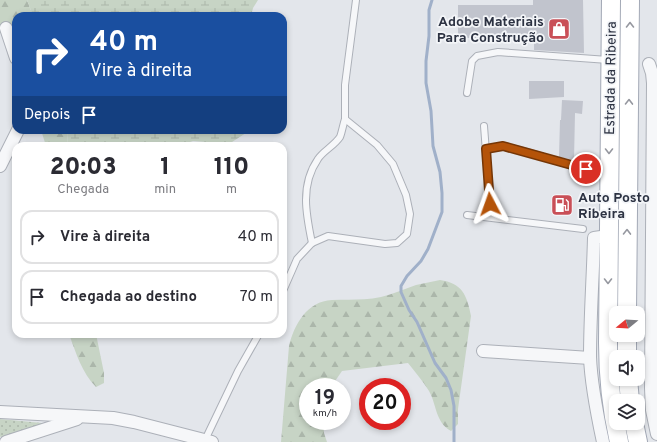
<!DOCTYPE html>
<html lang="pt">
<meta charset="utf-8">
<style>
:root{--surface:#fff;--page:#f7f7f7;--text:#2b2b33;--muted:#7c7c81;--line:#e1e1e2}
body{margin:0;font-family:Overpass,sans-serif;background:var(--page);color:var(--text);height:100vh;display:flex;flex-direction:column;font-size:15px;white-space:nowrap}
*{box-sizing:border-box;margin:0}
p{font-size:13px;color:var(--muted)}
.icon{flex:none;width:22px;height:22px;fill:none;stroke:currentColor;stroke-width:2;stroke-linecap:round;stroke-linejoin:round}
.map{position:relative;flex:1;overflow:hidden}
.side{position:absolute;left:12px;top:142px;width:275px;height:196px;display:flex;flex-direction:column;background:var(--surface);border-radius:12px;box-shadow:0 2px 6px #0003}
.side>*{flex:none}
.guide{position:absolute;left:12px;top:12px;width:275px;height:122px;border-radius:12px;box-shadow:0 2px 6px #0003;background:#1a4fa0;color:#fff;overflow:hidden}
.needle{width:26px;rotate:252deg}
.controls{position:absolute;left:609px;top:306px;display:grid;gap:8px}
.controls a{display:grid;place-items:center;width:36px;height:36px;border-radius:8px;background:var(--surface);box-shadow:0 2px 6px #0003;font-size:20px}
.speed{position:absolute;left:299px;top:378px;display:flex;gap:8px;font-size:20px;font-weight:700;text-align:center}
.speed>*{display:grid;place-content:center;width:52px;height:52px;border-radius:50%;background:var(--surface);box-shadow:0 2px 6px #0003;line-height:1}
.speed small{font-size:10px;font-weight:400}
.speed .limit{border:6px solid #d22;background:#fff;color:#111}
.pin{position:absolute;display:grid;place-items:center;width:34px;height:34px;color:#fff;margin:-17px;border:2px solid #fff;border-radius:50%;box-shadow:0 1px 4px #0007}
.me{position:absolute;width:44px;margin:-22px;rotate:356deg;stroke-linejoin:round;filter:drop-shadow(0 0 3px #0008)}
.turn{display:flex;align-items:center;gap:14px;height:84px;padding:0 12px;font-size:18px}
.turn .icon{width:52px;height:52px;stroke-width:2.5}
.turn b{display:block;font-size:28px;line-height:34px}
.then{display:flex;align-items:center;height:38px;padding:0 12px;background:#0003;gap:8px;font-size:15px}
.eta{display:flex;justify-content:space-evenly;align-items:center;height:68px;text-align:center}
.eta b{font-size:24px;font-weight:800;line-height:28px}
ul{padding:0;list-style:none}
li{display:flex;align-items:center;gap:12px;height:54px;margin:0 8px 6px;padding:0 4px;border:2px solid var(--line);border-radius:12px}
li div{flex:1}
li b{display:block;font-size:15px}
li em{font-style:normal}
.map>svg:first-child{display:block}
.forest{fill:url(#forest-firs)}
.wetland{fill:url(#wetland-marsh)}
.park{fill:url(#park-dots)}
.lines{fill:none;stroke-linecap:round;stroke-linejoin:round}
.stream{stroke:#a0b0c9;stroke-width:3}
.building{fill:#c1c4cd}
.lane-casing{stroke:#acb0b8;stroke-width:8}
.street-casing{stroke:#acb0b8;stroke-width:14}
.primary-casing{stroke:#a3a9b6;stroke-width:20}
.lane{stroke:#f6f7f9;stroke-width:6}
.street{stroke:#f6f7f9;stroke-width:12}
.primary{stroke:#fff;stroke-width:18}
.oneway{stroke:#9698a0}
.route-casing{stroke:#753606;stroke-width:10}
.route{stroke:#b45309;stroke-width:7}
.labels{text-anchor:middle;stroke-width:3.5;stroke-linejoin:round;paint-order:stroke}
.poi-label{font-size:14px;font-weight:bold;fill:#2c3242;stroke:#f3f5f8;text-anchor:end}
.street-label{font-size:14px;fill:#2c3242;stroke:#f3f5f8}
</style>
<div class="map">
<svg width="657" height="442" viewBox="0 0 657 442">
<defs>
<pattern id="forest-firs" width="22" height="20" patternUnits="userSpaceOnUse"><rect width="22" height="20" fill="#c7d4c5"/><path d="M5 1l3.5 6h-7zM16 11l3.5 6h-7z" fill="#abb6aa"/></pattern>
<pattern id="wetland-marsh" width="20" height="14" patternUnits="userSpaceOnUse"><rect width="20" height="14" fill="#c7d4c5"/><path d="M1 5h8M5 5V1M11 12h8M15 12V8" fill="none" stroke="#abb6aa"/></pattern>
<pattern id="park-dots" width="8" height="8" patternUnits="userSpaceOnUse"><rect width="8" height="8" fill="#c7d4c5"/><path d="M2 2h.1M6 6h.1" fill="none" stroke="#abb6aa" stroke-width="1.8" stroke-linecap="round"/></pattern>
</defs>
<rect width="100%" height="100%" fill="#e3e6eb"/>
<!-- forest -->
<g class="forest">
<polygon points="0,0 27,0 33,16 16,16 16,67 4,38 0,32"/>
<polygon points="41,130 67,130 68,146 46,146"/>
<path d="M440 280C462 283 467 295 471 316L458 409V424L451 431C435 422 437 405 429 391 423 381 415 372 408 363L342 371 331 387H308V421H323L324 433 327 442H281L289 346C294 325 307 301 332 300 348 299 364 301 381 297 393 294 404 289 416 285 424 283 432 282 440 280Z"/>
<path d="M69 334H96L104 373V383L96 387C82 373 76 353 69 334Z"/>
</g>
<!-- wetland -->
<g class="wetland">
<polygon points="27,0 258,0 253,8 251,16 33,16"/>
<polygon points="67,130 247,130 246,133 232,142 219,143 193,141 178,146 68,146"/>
</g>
<!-- park -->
<polygon class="park" points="0,419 42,423 41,427 2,439 0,436"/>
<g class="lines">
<!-- stream -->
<polyline class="stream" points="432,0 429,10 429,36 426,61 426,83 431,111 433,146 440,172 442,193 442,212 428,249 421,261 407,276 401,286 401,292 409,310 417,322 435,363 446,378 451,390 454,406 454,442"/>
</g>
<!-- building -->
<g class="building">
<polygon points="533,0 583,0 584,53 534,50 534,38 458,38 458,5 533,5"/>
<polygon points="529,81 564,81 564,97 529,99"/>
<polygon points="562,100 583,101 582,114 575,113 574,160 559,157 560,120 561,120"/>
</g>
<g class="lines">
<!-- lane casing -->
<g class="lane-casing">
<g id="lane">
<polyline points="467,93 472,61 477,56 498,52 608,60"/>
<polyline points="484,126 491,217"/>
<path d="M486 149C491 148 498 146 504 147 539 151 571 172 607 170"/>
<polyline points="467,215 583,229"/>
<path d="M312 243C306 214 300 185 318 159 323 151 334 146 340 137 342 132 343 125 345 119"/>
<polyline points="283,291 297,259 312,243 328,236 385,244 397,243 407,234 410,214 406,195 393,164 377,145 345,119 345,85 356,0"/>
<polyline points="205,440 238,371 259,334"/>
</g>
</g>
<!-- street casing -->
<g class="street-casing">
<g id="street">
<polyline points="6,28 16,58"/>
<polyline points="649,64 652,73 653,83 651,388 652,410 657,434"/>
<polyline points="0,166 18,130"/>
<polyline points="483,351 590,358"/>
<polyline points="0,412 113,418 134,422 212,442"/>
<polyline points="6,442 77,419"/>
<path d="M603 442C597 414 591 385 590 357 590 317 593 277 594 238L608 236"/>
</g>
</g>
<!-- primary casing -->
<g class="primary-casing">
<g id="primary">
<path d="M611 0 608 343C608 379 611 407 619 442"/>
<polyline points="627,313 630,0"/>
<polyline points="627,335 627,357"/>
<polyline points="628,379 630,401"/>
<polyline points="634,423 638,442"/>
</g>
</g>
<!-- lane -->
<use href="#lane" class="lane"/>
<!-- street -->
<use href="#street" class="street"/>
<!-- primary -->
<use href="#primary" class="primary"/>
</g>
<!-- one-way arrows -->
<defs><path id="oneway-chevron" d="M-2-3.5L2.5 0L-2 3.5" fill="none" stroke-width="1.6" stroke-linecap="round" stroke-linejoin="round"/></defs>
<g class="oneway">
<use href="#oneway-chevron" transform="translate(630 25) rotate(-90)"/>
<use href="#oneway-chevron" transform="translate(629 102) rotate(-89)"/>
<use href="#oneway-chevron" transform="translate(609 151) rotate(90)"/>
<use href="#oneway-chevron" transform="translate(627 232) rotate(-89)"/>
<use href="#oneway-chevron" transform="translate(608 281) rotate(90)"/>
</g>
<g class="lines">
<!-- route casing -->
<g class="route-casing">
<polyline id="route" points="490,204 486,149 503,146 586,169"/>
</g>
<!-- route -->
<use href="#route" class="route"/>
</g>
<!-- icons -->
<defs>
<g id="shop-square" transform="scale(1.15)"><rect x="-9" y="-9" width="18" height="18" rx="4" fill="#c94f57" stroke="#f3f5f8"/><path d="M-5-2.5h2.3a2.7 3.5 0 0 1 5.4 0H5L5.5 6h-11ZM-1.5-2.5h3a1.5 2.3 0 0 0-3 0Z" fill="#fff"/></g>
<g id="fuel-square" transform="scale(1.15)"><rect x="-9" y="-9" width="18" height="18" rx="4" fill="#c94f57" stroke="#f3f5f8"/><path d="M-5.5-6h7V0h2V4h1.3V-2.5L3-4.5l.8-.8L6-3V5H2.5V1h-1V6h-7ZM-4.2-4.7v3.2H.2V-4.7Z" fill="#fff"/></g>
</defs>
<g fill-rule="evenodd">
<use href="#shop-square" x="559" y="29"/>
<use href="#fuel-square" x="562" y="205"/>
</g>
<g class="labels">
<!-- poi labels -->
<g class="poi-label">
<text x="544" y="26">Adobe Materiais<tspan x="544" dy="16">Para Construção</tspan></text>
<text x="578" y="202" text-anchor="start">Auto Posto<tspan x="578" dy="16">Ribeira</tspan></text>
</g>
<!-- street labels -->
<g class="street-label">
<text transform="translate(610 78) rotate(-89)" y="5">Estrada da Ribeira</text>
</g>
</g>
</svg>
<div class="controls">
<a><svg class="needle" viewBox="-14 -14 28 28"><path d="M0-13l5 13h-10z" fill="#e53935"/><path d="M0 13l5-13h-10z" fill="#7c7c81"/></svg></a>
<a><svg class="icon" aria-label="sound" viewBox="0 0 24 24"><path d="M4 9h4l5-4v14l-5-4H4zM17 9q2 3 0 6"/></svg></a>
<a><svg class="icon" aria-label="layers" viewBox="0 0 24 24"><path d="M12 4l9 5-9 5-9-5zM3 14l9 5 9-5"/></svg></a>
</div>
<div class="speed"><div>19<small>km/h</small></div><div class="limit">20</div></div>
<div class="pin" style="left:586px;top:169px;background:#d93025"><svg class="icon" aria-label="arrive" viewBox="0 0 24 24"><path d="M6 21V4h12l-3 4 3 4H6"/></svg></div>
<svg class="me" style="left:490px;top:204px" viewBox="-20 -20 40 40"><path d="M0-17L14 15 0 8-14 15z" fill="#b45309" stroke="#fff" stroke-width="4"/></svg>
<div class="guide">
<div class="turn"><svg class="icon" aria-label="right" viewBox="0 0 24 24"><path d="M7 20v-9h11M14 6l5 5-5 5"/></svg><div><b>40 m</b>Vire à direita</div></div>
<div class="then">Depois<svg class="icon" aria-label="arrive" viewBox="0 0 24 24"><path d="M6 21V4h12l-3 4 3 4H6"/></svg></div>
</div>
<section class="side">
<div class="eta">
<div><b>20:03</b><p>Chegada</p></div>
<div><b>1</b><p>min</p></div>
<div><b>110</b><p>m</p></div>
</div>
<ul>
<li><svg class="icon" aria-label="right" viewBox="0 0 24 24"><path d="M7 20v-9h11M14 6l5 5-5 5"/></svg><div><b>Vire à direita</b></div><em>40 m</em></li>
<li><svg class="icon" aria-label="arrive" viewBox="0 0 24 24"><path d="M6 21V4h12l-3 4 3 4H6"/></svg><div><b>Chegada ao destino</b></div><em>70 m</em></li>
</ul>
</section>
</div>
